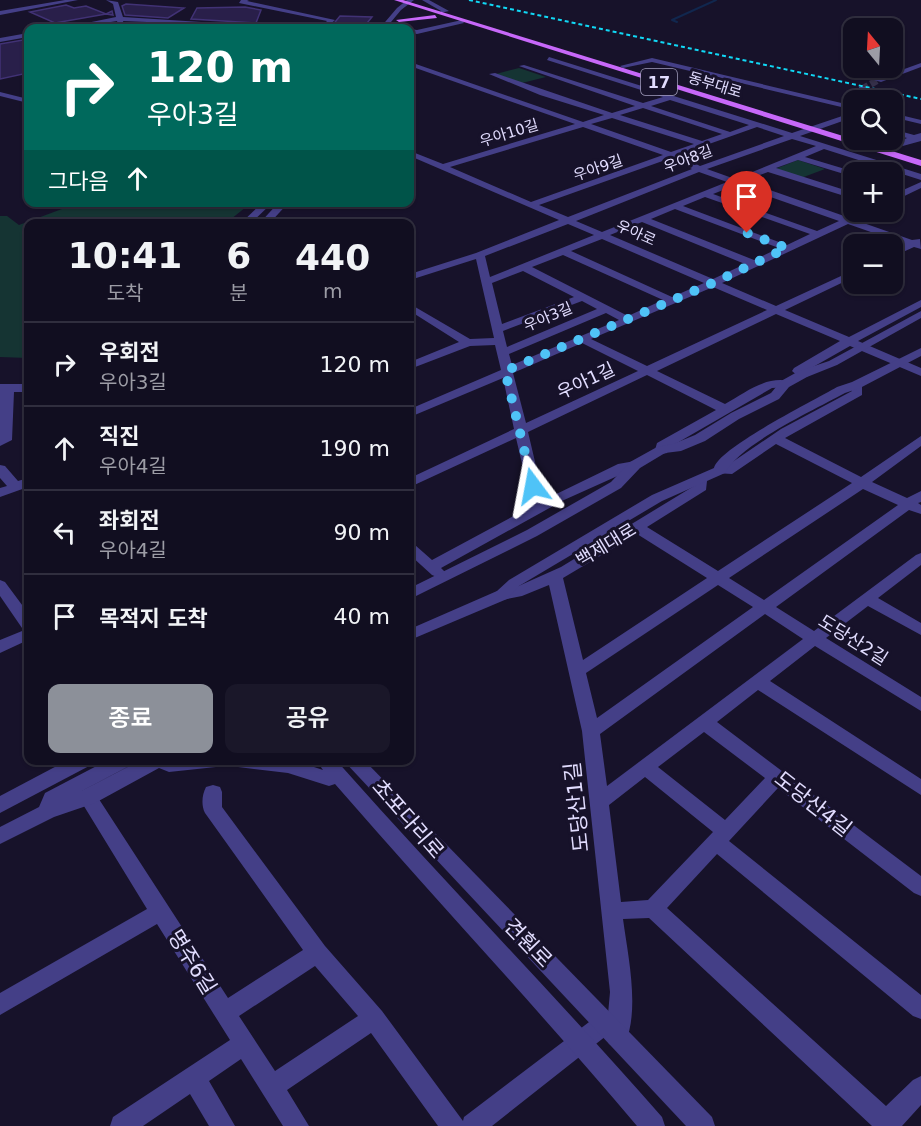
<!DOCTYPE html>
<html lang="ko">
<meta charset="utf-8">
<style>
:root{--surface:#110e20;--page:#1a1729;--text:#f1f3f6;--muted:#9c9ca5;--line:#302e3e;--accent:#8c9099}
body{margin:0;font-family:"DejaVu Sans","Noto Sans KR",sans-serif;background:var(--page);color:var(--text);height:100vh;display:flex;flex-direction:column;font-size:22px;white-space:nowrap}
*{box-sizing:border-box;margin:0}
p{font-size:20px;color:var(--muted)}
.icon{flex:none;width:33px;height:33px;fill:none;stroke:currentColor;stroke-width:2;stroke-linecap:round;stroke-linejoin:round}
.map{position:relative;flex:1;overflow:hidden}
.details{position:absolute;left:24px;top:219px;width:390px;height:546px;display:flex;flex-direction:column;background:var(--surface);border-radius:12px;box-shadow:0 2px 4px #0004,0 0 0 2px var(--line)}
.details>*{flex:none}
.banner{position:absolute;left:24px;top:24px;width:390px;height:183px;border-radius:12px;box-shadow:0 2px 4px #0004,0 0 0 2px var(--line);background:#00695c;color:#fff;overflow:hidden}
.needle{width:39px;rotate:342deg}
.fabs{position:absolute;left:843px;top:18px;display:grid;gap:12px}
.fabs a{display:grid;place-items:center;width:60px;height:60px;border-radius:12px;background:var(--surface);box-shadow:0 2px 4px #0004,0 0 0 2px var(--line);font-size:30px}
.pin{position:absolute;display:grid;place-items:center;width:51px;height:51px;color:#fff;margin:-62px -26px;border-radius:50% 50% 50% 0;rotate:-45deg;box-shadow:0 0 6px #0007}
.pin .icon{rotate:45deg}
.me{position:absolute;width:66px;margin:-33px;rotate:347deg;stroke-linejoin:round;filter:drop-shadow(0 0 4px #0008)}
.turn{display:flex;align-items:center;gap:21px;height:126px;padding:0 24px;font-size:27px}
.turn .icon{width:78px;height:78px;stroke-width:2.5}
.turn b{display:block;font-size:42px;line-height:51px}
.then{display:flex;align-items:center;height:57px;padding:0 24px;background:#0003;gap:12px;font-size:22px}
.eta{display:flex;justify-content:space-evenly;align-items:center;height:102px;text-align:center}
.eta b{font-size:36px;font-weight:600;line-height:42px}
.primary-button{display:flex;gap:12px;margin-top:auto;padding:12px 24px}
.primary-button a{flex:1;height:69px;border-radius:12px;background:var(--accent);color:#fff;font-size:24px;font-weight:600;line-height:69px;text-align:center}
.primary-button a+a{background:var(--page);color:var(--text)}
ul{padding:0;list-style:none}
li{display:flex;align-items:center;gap:18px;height:84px;padding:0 24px;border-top:2px solid var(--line)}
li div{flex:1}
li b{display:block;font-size:22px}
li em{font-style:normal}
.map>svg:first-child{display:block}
.green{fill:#153433}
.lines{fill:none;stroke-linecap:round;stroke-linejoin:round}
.stream{stroke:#11274e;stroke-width:2}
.building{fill:#291f4a;stroke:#413275;stroke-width:1.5}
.minor-tunnel{stroke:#35304a;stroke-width:7;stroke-dasharray:7 3;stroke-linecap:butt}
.minor{fill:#443f87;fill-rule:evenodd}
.tertiary{fill:#443f87;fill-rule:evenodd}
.primary{fill:#c768f9;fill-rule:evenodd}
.rail{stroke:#11d8f5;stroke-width:2;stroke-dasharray:4 3;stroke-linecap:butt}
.route{stroke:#4fc3f7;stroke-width:10;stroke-dasharray:0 18}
.labels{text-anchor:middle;stroke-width:6;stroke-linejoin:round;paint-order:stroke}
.far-street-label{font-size:15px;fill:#e1dcfe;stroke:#17122a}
.shield{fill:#17122a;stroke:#a49fbe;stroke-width:1.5}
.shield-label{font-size:16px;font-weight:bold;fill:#e1dcfe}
.street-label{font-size:18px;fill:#e1dcfe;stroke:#17122a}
.near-street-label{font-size:21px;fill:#e1dcfe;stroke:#17122a}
</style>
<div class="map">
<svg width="921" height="1126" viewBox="0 0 921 1126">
<rect width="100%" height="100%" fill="#17122a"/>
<!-- green -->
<g class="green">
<polygon points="519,68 546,77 522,83 496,74"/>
<polygon points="798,160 825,169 801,178 775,169"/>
<polygon points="78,203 251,203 226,223 28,224 28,358 0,357 0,216 7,216 19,225"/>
</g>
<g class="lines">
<!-- stream -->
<polyline class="stream" points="677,22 672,20 716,0"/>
</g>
<!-- building -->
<g class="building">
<polygon points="126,4 184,8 168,18 125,15 122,6"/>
<polygon points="66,5 74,8 86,6 106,14 112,11 113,15 106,14 55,23 30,12"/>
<polygon points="245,7 261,10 256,23 191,19 197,8"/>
<polygon points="340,16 372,17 363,28 331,27"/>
<polygon points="23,40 28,43 28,73 0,79 0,44"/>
</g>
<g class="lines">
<!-- minor-tunnel -->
<polyline class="minor-tunnel" points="862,89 878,80"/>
<!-- minor -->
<g class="minor">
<polygon points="106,0 118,2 123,17 295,28 123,21 125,28 119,28 117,21 73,28 62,28 116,17 113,4"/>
<polygon points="241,0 249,0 247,1 335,20 326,28 320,28 327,21 239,3"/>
<polygon points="462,20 464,23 417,34 410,33 410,29 417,30"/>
<polygon points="28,33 28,37 0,42 0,38"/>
<path d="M549 57 792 133 854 112V117L800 136 921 174V180L824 149 805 157 855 172 854 177 798 160 776 168 854 193V199L768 172 744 181 847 217 859 212H869L855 220 912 240 920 239 921 249 914 247 892 257V250L905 244 848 224 722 283 776 306 854 270V277L785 310 849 337 921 300V307L858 341 921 368V376L850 346 806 371 809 374 807 377H799L792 371 794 368 840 341 776 314 657 371 725 404C745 393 765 376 789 381V387L772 388 677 443 669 448 667 453 662 454 655 450 657 443 716 410 647 375 528 432 544 500 618 464 635 461 642 465 564 500 441 568 445 572 437 577 432 575 410 555V544L415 545 432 560 532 506 516 438 410 487V478L514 429 503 378 410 417V409L501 370 495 345 470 346 410 369V362L459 342 410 311V304L470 339 494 338 476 259 410 280V274L476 253 559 220 410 156V151L443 164 575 124 410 66V62L583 122 604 115 540 95 489 74 495 73 612 113 635 106 519 66 524 65 643 103 663 97 547 60ZM670 100 749 125 730 132 651 106ZM643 108 722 134 702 141 620 115ZM612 118 694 144 671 152 591 124ZM583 127 663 155 531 202 450 167ZM757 127 784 136 700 166 678 155ZM792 139 816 146 735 179 707 169ZM671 158 692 169 568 217 539 205ZM699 172 727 182 602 232 576 221ZM736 185 839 221 817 231 713 194ZM705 197 810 234 787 245 683 206ZM675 209 779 248 754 260 651 219ZM642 222 745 264 713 279 610 235ZM568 224 594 235 490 277 485 256ZM602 239 704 283 672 297 571 251ZM563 255 663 300 628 316 532 267ZM523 271 574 297 502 324 492 283ZM713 287 767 310 647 366 591 339ZM582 301 597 309 507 347 503 331ZM606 313 619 320 512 365 509 354ZM582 343 638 371 526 423 513 373Z"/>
<polygon points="652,58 854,106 854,110 652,62 623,68 620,66"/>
<polygon points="921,63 921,67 881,82 874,80"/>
<polygon points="859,87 865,87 865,92 876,100 868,100 858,95"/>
<polygon points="0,92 28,99 28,103 0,96"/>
<polygon points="892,113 921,120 921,124 892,117"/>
<polygon points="892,129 914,135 921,133 921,141 888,150 888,146 907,138 892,134"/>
<polygon points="921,182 921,188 892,202 892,195"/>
<path d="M856 381 862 385V395L785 438 861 477 921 436V446L872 482 907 498 921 491V502L918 503 921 505V514L909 510 776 607 814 631 916 555 921 553V565L878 598 921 623V635L868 606 826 638 921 697V711L815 646 770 681 921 779V795L758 690 717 722 921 876V896L914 893 778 788 729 841 921 995V1019L913 1016 717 854 667 908 886 1106 913 1080 921 1076V1105L902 1126H872L649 918 623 919C628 956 640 1009 625 1044L617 1047 609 1044 606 1036 492 1126H438L371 1033 287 1090 309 1126H283L241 1059 209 1081 235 1126H209L190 1094 143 1126H110L113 1117 230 1040 157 924 0 1015V993L147 909 79 798 81 793 88 791 95 793 228 998 303 950 205 813C201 805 202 795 206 787L213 785 220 787 222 792V807L325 946 382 1011 463 1121 464 1117 597 1016 608 1014 610 992 582 731 549 585 522 596 502 600 494 595 497 591 514 588 561 567 694 486 695 478 700 477 707 481 706 490 647 527 718 571 852 483 776 444 732 474 715 473 713 470 715 467H725L781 429 852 391 850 385ZM863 489 898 505 764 600 729 578ZM637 534 707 578 583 660 563 578ZM718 585 753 607 597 718 586 673ZM765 614 803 639 607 786 600 734ZM704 732 765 778 725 820 658 767ZM645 777 713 832 648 900 621 902 609 805ZM315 966 358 1016 275 1071 239 1016Z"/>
<polygon points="0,384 28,384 28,392 14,392 12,440 0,446"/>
<polygon points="0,465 5,466 18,481 28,478 28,487 0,497 0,488 7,486 0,478"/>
<polygon points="0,580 5,582 28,613 28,640 0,653 0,640 27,629 22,628 0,596"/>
</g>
<!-- tertiary -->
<g class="tertiary">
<polygon points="65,0 78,0 0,15 0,11"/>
<polygon points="407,0 414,0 401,10 386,28 380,28 397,8"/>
<polygon points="422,0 429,0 449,11 440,13 441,11"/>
<polygon points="263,202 273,202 250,224 240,224"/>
<polygon points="279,202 289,202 269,224 259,224"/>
<polygon points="921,311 921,318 837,365 807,377 789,387 779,399 739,419 705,441 681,451 665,453 640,468 621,488 537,536 410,599 410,588 527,530 611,482 630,462 657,447 673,444 695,435 731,413 771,393 781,381 799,371 829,361"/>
<path d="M921 348V356L860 388 845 393C814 410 740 444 725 473L662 501 519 586 507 599 410 640V629L497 591 509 580 652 495 714 468C718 448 815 400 837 387L852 382Z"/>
<polygon points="68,760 94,760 91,765 0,813 0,796"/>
<polygon points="108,760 134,760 131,765 74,795 141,760 225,760 222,765 216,767 169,772 159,768 95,803 54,817 0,844 0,827 39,807 45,793"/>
<path d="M229 760H293L323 770 316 760H336C443 881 556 996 662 1117L665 1126H637C539 1010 435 899 335 784L329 786 288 773 238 767 232 765Z"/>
<polygon points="343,760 364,760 712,1117 715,1126 686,1126"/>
</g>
<!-- primary -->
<g class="primary">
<polygon points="394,0 403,0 921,160 921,166"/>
<polygon points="435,15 437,18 399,22 396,20"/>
</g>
<!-- rail -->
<polyline class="rail" points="469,0 921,99"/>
</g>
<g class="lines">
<!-- route -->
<polyline class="route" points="533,486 505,371 713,283 787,248 747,233"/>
</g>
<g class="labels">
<!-- far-street labels -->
<g class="far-street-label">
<text transform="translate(715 85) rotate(17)" y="5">동부대로</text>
<text transform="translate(509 133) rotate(-17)" y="5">우아10길</text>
<text transform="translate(688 159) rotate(-21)" y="5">우아8길</text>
<text transform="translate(598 168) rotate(-19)" y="5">우아9길</text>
<text transform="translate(636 233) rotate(24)" y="5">우아로</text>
<text transform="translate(548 317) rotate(-23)" y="5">우아3길</text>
</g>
<!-- shield labels -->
<rect class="shield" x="641" y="69" width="36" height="26" rx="4.5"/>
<g class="shield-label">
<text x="659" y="88">17</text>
</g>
<!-- street labels -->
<g class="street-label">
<text transform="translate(586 381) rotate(-25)" y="6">우아1길</text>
<text transform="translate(606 545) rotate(-31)" y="6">백제대로</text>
<text transform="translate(853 640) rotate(32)" y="6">도당산2길</text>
</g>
<!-- near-street labels -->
<g class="near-street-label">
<text transform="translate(813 804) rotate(38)" y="7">도당산4길</text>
<text transform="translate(577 807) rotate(-96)" y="7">도당산1길</text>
<text transform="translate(408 819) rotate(49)" y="7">초포다리로</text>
<text transform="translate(528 943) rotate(46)" y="7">견훤로</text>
<text transform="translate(192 962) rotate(58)" y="7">명주6길</text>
</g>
</g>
</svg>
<div class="fabs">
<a><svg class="needle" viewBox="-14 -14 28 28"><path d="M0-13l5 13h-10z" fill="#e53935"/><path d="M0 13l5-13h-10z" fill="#9c9ca5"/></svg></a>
<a><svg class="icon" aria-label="search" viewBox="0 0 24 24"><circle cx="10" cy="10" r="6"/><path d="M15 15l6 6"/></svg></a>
<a>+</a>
<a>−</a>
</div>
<div class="pin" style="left:747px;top:233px;background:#d93025"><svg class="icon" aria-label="arrive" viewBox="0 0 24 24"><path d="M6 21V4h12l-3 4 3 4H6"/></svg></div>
<svg class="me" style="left:533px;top:486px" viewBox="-20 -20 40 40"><path d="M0-17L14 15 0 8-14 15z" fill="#4fc3f7" stroke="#fff" stroke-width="4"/></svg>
<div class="banner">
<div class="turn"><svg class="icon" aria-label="right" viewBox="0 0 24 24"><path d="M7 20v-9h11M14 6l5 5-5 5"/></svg><div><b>120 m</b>우아3길</div></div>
<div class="then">그다음<svg class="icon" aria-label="ahead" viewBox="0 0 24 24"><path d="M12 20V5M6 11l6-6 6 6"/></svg></div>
</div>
<section class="details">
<div class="eta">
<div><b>10:41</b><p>도착</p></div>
<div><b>6</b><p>분</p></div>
<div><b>440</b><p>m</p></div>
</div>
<ul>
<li><svg class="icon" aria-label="right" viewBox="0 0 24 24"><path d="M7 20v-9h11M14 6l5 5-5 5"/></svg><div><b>우회전</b><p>우아3길</p></div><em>120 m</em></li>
<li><svg class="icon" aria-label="ahead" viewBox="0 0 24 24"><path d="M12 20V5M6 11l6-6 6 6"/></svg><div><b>직진</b><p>우아4길</p></div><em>190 m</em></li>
<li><svg class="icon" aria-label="left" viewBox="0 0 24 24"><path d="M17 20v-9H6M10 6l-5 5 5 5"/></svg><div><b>좌회전</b><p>우아4길</p></div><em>90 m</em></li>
<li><svg class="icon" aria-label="arrive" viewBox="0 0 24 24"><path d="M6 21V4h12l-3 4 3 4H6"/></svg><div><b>목적지 도착</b></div><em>40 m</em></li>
</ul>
<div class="primary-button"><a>종료</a><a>공유</a></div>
</section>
</div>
